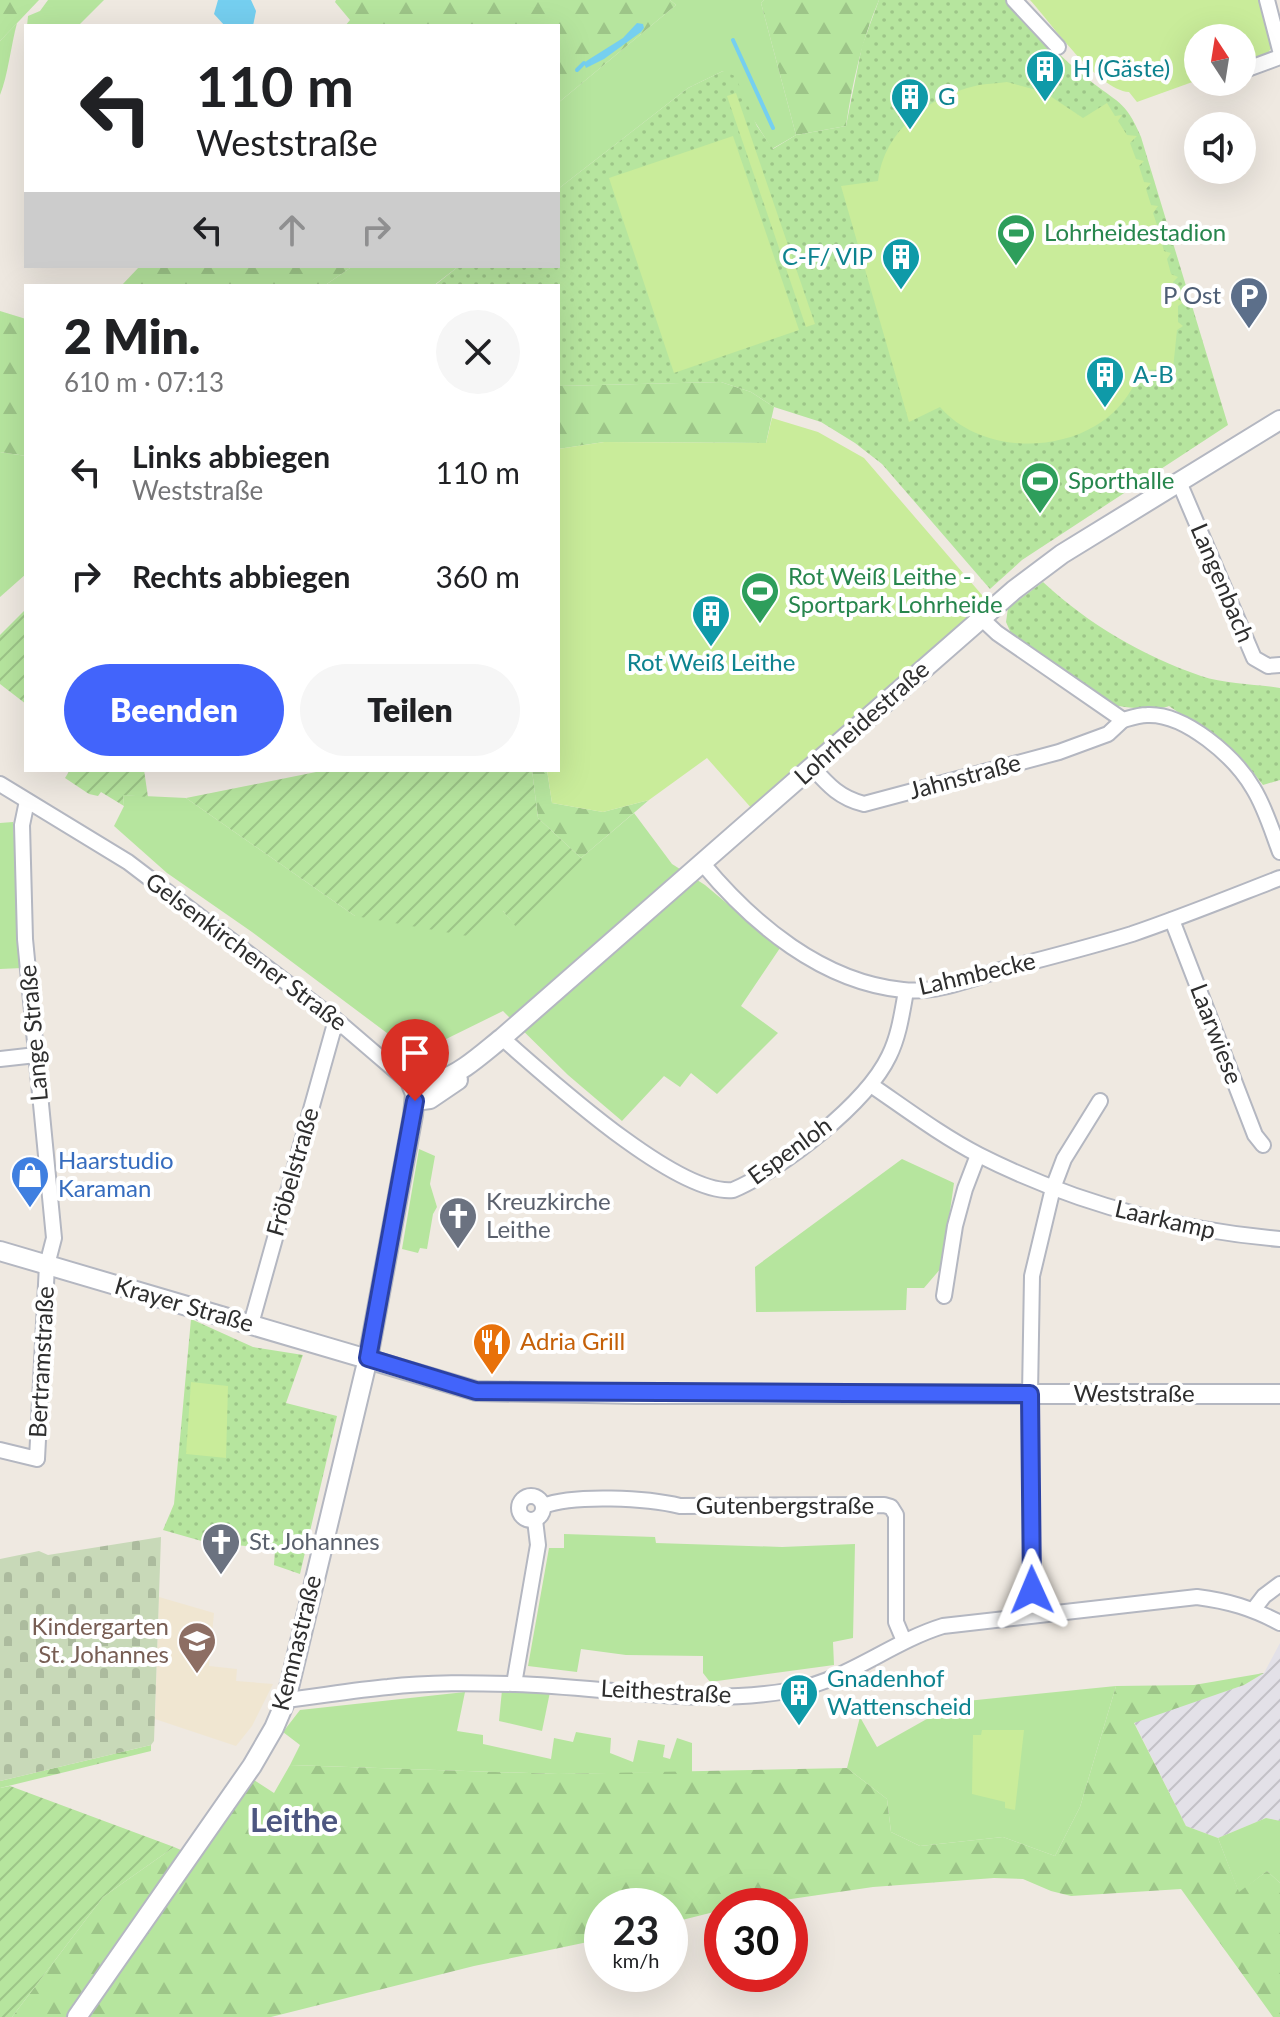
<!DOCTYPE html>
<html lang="de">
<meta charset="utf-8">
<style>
:root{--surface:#fff;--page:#f6f6f6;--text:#202124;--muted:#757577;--accent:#4264fb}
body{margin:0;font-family:Lato,sans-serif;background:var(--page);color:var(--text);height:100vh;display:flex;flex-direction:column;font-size:30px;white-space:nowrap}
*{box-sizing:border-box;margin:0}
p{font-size:26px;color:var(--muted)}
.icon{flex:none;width:44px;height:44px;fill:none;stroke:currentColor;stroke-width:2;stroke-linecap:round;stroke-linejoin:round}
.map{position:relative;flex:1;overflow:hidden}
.drawer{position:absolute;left:24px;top:284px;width:536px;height:488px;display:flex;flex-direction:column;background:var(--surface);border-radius:0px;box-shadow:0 8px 32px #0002}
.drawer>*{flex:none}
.hud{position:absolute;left:24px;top:24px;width:536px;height:244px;border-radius:0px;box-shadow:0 8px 32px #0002;background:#fff;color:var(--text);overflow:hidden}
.needle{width:52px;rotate:348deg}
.controls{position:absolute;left:1184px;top:24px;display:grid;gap:16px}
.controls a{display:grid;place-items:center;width:72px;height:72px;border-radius:50%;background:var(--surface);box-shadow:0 8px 32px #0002;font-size:40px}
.speed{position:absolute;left:584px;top:1888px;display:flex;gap:16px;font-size:40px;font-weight:700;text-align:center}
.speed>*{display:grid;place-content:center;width:104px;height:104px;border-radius:50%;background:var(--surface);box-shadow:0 8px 32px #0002;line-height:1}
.speed small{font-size:20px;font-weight:400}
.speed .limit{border:12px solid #d22;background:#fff;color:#111}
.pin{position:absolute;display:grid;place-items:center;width:68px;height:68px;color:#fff;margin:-82px -34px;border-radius:50% 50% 50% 0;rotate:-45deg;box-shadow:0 0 8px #0007}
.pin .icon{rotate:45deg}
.me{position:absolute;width:88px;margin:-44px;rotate:359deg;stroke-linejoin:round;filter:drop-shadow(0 0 6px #0008)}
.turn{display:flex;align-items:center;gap:28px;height:168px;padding:0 40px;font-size:36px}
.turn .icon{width:104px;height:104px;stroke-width:2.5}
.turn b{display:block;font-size:56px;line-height:68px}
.lanes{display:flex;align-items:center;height:76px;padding:0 40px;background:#0003;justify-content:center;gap:40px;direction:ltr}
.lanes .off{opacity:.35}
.round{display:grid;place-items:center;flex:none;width:84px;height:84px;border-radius:42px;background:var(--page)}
.head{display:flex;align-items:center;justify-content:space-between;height:136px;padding:0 40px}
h1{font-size:48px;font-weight:800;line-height:60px}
.button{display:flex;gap:16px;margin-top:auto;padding:16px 40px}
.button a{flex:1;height:92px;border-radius:48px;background:var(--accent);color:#fff;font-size:32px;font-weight:800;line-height:92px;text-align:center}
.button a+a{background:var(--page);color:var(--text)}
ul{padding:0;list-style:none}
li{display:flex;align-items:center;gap:24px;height:104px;padding:0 40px}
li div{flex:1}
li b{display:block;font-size:30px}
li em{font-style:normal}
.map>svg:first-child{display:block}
.industrial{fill:url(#industrial-furrows)}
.education{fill:#f0e6d1}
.grass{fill:#b6e59e}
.forest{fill:url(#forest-firs)}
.cemetery{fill:url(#cemetery-stones)}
.park{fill:url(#park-dots)}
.garden{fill:url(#garden-furrows)}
.pitch{fill:#c9ec9a}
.water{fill:#75cff0}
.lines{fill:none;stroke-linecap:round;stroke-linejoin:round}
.stream{stroke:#75cff0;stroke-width:4}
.minor-casing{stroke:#b4b7c1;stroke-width:18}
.tertiary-casing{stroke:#b4b7c1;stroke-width:22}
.minor{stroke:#fff;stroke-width:14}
.tertiary{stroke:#fff;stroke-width:18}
.route-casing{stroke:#2b41a3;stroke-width:20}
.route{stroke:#4264fb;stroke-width:14}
.labels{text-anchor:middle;stroke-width:8;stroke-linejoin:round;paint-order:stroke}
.culture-label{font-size:24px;fill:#0d838f;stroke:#fff;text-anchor:start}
.leisure-label{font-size:24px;fill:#27864d;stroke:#fff;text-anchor:start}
.service-label{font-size:24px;fill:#4e5e75;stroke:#fff;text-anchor:end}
.street-label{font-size:24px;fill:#2e2e2e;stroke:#fff}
.shop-label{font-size:24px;fill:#366cbe;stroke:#fff;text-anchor:start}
.worship-label{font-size:24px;fill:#5b616d;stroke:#fff;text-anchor:start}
.food-label{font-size:24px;fill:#c56008;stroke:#fff;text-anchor:start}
.education-label{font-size:24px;fill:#785e54;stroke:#fff;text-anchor:end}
.district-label{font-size:32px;font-weight:bold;fill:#4d5680;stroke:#fff}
</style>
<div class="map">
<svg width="1280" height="2017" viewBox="0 0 1280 2017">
<defs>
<pattern id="industrial-furrows" width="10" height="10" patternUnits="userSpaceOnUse" patternTransform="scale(2)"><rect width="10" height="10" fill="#e3e1e8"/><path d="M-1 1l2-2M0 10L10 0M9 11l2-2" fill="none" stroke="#c3c1c7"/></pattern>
<pattern id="forest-firs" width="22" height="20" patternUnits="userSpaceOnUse" patternTransform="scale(2)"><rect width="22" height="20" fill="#b6e59e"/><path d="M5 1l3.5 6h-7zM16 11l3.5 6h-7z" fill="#9dc588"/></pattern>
<pattern id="cemetery-stones" width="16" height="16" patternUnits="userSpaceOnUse" patternTransform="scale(2)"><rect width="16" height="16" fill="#c8d9b8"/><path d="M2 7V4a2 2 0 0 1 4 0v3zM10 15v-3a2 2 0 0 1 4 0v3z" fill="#acbb9e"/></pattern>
<pattern id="park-dots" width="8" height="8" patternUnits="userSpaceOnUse" patternTransform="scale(2)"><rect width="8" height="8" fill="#b6e59e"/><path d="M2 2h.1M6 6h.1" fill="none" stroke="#9dc588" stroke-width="1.8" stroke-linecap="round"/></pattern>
<pattern id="garden-furrows" width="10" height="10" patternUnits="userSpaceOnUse" patternTransform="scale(2)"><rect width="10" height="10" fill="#b6e59e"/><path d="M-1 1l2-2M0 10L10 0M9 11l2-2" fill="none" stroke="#9dc588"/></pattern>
</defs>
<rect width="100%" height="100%" fill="#efe9e1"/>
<!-- industrial -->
<polygon class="industrial" points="1280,1643 1280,1821 1266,1818 1218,1838 1186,1826 1134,1722 1244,1685 1264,1673"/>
<!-- education -->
<polygon class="education" points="159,1597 214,1613 209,1666 237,1669 236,1681 273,1684 252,1726 236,1746 155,1719"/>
<!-- grass -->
<g class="grass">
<polygon points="48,0 104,0 78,26 27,26 28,16 40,11"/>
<polygon points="670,0 764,0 761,3 796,135 772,149 723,71 688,88 558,189 558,103 676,5"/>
<path d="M17 23C11 45 8 75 0 95V41Z"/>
<polygon points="353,266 459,266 433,286 324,286"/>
<polygon points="0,452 26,456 26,574 0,597"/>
<polygon points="123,795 186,798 355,916 503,911 517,927 581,858 634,813 672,864 705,885 780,948 741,1006 778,1033 717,1094 691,1073 680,1087 664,1076 622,1121 568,1075 503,1011 438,1043 407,1048 252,932 167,873 114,826 124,806"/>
<polygon points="13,822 22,968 0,969 0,823"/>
<polygon points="419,1149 435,1156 430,1184 437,1207 433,1214 427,1249 420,1248 418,1253 402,1249"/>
<polygon points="902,1159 954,1183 942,1267 924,1288 907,1288 906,1310 756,1312 755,1267"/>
<polygon points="564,1534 655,1537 656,1543 782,1547 855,1544 853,1638 833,1642 834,1665 710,1682 703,1673 703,1656 626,1655 581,1649 577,1672 528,1666 549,1548 564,1548"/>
<polygon points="1116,1686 1080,1807 1055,1856 1003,1837 920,1846 891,1832 887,1799 847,1768 860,1717 877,1747 957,1702"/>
<polygon points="502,1690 550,1692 542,1731 499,1721"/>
<polygon points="465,1692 457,1731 483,1735 483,1744 551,1759 554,1738 573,1742 576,1732 611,1738 610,1753 633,1762 638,1740 665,1745 663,1757 670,1759 677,1738 692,1743 692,1772 558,1774 290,1765 300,1745 283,1732 300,1710"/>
<polygon points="1266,1818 1280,1821 1280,1883 1267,1871 1239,1893 1218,1838"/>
</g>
<!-- forest -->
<g class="forest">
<polygon points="0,0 39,0 0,41"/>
<polygon points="336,0 670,0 676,5 558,103 558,26 345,26 350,20 335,2"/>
<path d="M764 0H879C862 39 852 84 846 126L796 135 761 3Z"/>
<polygon points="140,266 353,266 324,286 121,286"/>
<polygon points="0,311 26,319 26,456 0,452"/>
<polygon points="721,382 751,392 774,407 766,443 604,442 558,449 558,386"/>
<polygon points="532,770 547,770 552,803 603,812 649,800 581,858 538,818"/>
<polygon points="1264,1673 1244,1685 1134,1723 1186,1826 1218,1838 1239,1892 1267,1871 1280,1883 1280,2017 1273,2017 1181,1889 1071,1896 1051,1891 1023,1879 994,1878 873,1887 744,1906 722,1906 722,1910 670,1923 670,1906 602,1906 602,1939 474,1966 271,2017 12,2017 103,1897 174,1847 197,1857 251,1778 274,1793 290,1765 558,1774 847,1768 887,1799 891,1832 920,1846 1003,1837 1055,1856 1080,1807 1116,1686 1194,1685"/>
<polygon points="151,1745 151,1751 0,1788 0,1781"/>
</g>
<!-- cemetery -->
<polygon class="cemetery" points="161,1537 154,1741 151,1745 0,1781 0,1559 39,1551 48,1555"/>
<!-- park -->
<g class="park">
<path d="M879 0H1010C1033 29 1059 56 1088 79 1117 103 1125 99 1141 137L1228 425 1022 560 990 589 882 464 855 443 821 422 774 407 751 392 721 382 558 386V286H434L459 266H558V189L688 88 723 71 735 76 757 126 773 149 796 135 846 126 862 46Z"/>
<path d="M1043 582C1088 624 1143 656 1201 676 1225 684 1255 684 1280 688V780L1263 785 1245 762 1229 747 1169 706C1156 711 1124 708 1109 704L1009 634 1010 631 1006 622 1008 608Z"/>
<polygon points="191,1319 253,1347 303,1355 286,1403 337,1416 300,1574 274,1565 275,1549 205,1542 163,1530 174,1504"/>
</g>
<!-- garden -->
<g class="garden">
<polygon points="26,609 26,704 0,684 0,635"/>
<polygon points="70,770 144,770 148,797 123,795 124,806 101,792 98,796 89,794 65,778"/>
<polygon points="326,770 532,770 538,818 581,858 587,870 517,928 503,911 473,937 355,916 186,798"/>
<polygon points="10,1786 174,1847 103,1897 12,2017 0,2017 0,1788"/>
</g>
<!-- pitch -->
<g class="pitch">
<path d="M1030 0H1259L1272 47 1265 57 1242 65V38H1198V80L1137 102 1129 92C1098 90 1051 23 1030 0Z"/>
<path d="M1007 82 1044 92 1083 118 1107 103 1115 116 1122 115 1118 121 1127 135 1137 136 1130 143 1136 159 1144 161 1139 166 1144 182 1151 183 1146 189 1151 205 1158 206 1153 213 1158 228 1165 230 1160 236 1164 251 1171 253 1167 259 1171 274 1178 277 1173 282 1177 299 1184 302 1178 306V322L1183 326 1177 330 1173 369 1142 370C1131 393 1118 413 1095 426 1048 454 976 449 940 407L909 422 841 186 878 181C884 131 928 97 975 86 986 83 996 84 1007 82Z"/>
<polygon points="736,93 815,324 806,327 727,96"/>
<polygon points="733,136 799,330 674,373 609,178"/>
<polygon points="772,418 818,432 864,458 988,602 753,810 707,758 649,800 603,812 552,803 547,770 558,770 558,449 604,442 766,443"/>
<polygon points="191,1382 228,1386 226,1458 186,1454"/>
<polygon points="982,1730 1024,1730 1015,1810 1005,1808 1005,1802 972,1794 973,1735 981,1735"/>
</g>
<!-- water -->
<g class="water">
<polygon points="218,0 251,0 256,11 253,26 225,26 214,14"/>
<polygon points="637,23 643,24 644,28 641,32 604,59 586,68 584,63 588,60 623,38"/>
</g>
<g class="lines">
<!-- stream -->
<g class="stream">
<polyline points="733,40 773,128"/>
<polyline points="577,70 584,63"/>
</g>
<!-- minor casing -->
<g class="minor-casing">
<g id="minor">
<polyline points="1014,0 1058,47"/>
<polyline points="1267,0 1280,50"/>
<polyline points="1242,71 1280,57"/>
<polyline points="1179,482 1254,658 1268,666 1280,665"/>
<path d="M981 618 997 633 1123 720C1130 718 1139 715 1147 715 1185 713 1235 757 1253 788 1265 807 1272 831 1280 852"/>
<path d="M812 767C829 786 840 798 864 804L1059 752 1108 734 1123 720"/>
<polyline points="0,784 128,862 341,1024 411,1084"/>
<path d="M703 864C753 924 822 982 903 990 936 994 973 978 1004 969 1046 958 1090 947 1132 934 1182 917 1231 897 1280 878"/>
<polyline points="1172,920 1255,1135 1263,1145"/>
<path d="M502 1038C546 1076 676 1196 733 1190 782 1169 866 1104 889 1056 899 1036 902 1013 906 991"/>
<polyline points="0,1059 36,1055"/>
<path d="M871 1085C906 1109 942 1136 979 1155 1074 1203 1175 1230 1280 1239"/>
<polyline points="944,1296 955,1226 965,1189 978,1155"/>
<polyline points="251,1324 336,1020"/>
<polyline points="0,1450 37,1459 47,1265 54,1238 25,939 22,825 27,801"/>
<circle cx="531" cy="1508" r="12"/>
<path d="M543 1506C574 1494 648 1498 680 1506L884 1505 891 1507 896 1515V1622L904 1641"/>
<polyline points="1254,1609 1264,1596 1280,1584"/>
<polyline points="1032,1615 1030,1394 1032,1276 1053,1188 1064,1159 1100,1101"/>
<polyline points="514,1684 538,1545 535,1520"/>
<path d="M286 1700C320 1696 354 1690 388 1687 429 1682 474 1683 515 1684 609 1687 700 1707 793 1690 848 1680 891 1642 943 1626L1197 1597C1228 1601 1252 1608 1280 1623"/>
</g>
</g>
<!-- tertiary casing -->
<g class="tertiary-casing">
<g id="tertiary">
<polyline points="415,1101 430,1099 458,1080"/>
<polyline points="0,1251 476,1391 637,1394 1280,1394"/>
<path d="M77 2017 252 1766 274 1728 286 1700 368 1358 413 1115 415 1094 411 1084C419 1083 429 1083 437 1081 461 1074 483 1053 502 1038L1014 590 1062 554 1280 420"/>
</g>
</g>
<!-- minor -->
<use href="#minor" class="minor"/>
<!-- tertiary -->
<use href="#tertiary" class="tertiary"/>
</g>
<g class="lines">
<!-- route casing -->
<g class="route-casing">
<polyline id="route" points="415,1101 368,1358 476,1391 1030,1394 1032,1590"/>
</g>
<!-- route -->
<use href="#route" class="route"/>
</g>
<!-- icons -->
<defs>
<g id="building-pin" transform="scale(2)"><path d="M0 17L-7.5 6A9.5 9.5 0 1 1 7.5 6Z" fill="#0f9aa8" stroke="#fff"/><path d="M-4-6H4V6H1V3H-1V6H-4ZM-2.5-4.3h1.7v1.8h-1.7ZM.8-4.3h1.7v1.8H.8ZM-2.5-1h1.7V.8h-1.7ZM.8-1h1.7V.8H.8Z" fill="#fff"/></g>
<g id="stadium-pin" transform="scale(2)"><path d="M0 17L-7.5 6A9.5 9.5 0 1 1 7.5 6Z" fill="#2e9e5b" stroke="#fff"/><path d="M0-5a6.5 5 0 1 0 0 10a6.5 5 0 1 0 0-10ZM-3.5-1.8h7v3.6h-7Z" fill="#fff"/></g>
<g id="parking-pin" transform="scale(2)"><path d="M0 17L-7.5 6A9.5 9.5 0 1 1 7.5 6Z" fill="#5c6f8a" stroke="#fff"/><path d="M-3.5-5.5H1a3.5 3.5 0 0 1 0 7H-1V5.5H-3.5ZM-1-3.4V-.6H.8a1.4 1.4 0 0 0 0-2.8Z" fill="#fff"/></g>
<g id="shop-pin" transform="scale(2)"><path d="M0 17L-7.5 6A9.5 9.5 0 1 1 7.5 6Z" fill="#3f7fe0" stroke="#fff"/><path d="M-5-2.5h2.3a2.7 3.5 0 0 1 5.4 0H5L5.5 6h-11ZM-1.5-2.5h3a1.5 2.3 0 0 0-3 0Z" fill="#fff"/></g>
<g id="church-pin" transform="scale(2)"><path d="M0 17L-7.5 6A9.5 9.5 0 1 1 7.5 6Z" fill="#6b7280" stroke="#fff"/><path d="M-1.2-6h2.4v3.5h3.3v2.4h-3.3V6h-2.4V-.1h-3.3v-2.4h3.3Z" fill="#fff"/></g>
<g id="restaurant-pin" transform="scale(2)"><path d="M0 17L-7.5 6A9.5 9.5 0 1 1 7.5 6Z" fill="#e8710a" stroke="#fff"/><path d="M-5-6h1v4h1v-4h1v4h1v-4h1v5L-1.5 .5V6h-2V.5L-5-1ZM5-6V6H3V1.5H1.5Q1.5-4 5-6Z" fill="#fff"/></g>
<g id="school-pin" transform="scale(2)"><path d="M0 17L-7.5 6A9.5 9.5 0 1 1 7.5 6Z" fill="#8d6e63" stroke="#fff"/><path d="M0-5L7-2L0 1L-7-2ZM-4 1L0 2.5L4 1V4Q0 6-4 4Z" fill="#fff"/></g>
</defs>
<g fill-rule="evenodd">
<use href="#building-pin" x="1045" y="69"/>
<use href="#building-pin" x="910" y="97"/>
<use href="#stadium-pin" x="1016" y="233"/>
<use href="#building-pin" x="901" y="257"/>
<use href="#parking-pin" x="1249" y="296"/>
<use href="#building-pin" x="1105" y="375"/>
<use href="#stadium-pin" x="1040" y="481"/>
<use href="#stadium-pin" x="760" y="591"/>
<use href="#building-pin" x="711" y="614"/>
<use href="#shop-pin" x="30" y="1175"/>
<use href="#church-pin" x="458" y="1216"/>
<use href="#restaurant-pin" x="492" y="1342"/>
<use href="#church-pin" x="221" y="1542"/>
<use href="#school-pin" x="197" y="1641"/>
<use href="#building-pin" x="799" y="1693"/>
</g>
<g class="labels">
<!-- culture labels -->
<g class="culture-label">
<text x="1073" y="77">H (Gäste)</text>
<text x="938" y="105">G</text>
<text x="873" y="265" text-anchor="end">C-F/ VIP</text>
<text x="1133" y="383">A-B</text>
<text x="711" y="671" text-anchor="middle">Rot Weiß Leithe</text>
<text x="827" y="1687">Gnadenhof<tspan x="827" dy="28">Wattenscheid</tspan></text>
</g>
<!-- leisure labels -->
<g class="leisure-label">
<text x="1044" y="241">Lohrheidestadion</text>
<text x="1068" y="489">Sporthalle</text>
<text x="788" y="585">Rot Weiß Leithe -<tspan x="788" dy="28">Sportpark Lohrheide</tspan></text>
</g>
<!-- service labels -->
<g class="service-label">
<text x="1221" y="304">P Ost</text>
</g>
<!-- street labels -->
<g class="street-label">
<text transform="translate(1222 583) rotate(67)" y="8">Langenbach</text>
<text transform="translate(862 723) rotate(-42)" y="8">Lohrheidestraße</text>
<text transform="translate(965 777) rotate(-15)" y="8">Jahnstraße</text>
<text transform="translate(246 952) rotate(37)" y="8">Gelsenkirchener Straße</text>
<text transform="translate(977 974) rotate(-13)" y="8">Lahmbecke</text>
<text transform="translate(34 1033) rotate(-95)" y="8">Lange Straße</text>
<text transform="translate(1216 1034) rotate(69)" y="8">Laarwiese</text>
<text transform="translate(790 1151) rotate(-36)" y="8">Espenloh</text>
<text transform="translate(293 1172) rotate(-74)" y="8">Fröbelstraße</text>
<text transform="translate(1165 1220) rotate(13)" y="8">Laarkamp</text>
<text transform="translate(184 1305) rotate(16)" y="8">Krayer Straße</text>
<text transform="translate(42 1362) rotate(-87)" y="8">Bertramstraße</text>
<text x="1134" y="1402">Weststraße</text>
<text x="785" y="1514">Gutenbergstraße</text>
<text transform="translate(297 1643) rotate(-76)" y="8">Kemnastraße</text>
<text transform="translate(666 1692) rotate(3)" y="8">Leithestraße</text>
</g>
<!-- shop labels -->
<g class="shop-label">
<text x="58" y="1169">Haarstudio<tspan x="58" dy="28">Karaman</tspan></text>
</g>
<!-- worship labels -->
<g class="worship-label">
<text x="486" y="1210">Kreuzkirche<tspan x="486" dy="28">Leithe</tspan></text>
<text x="249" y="1550">St. Johannes</text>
</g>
<!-- food labels -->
<g class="food-label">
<text x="520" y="1350">Adria Grill</text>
</g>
<!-- education labels -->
<g class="education-label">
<text x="169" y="1635">Kindergarten<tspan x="169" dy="28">St. Johannes</tspan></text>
</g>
<!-- district labels -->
<g class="district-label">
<text x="294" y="1832">Leithe</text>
</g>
</g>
</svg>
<div class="controls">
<a><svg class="needle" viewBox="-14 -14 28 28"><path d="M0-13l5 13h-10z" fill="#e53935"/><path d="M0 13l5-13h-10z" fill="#757577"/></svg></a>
<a><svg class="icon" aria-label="sound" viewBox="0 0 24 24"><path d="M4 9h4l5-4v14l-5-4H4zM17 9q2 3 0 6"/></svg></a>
</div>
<div class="speed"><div>23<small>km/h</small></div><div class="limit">30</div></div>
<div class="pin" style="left:415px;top:1101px;background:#d93025"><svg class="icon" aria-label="arrive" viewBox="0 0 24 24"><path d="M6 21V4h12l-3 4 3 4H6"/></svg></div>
<svg class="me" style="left:1032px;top:1590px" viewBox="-20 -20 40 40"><path d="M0-17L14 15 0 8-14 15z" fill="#4264fb" stroke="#fff" stroke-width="4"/></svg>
<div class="hud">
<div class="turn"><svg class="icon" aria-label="left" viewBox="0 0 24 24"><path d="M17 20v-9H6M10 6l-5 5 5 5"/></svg><div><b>110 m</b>Weststraße</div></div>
<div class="lanes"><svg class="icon" aria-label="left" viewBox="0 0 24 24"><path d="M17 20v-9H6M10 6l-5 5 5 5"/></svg><svg class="icon off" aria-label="ahead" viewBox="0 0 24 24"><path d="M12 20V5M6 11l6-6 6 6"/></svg><svg class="icon off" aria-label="right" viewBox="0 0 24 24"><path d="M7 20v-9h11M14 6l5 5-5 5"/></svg></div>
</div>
<section class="drawer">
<div class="head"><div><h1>2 Min.</h1><p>610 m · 07:13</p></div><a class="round"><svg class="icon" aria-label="close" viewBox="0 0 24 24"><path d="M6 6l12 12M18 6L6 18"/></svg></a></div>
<ul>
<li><svg class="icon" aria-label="left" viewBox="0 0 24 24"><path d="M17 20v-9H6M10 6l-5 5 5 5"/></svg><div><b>Links abbiegen</b><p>Weststraße</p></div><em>110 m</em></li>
<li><svg class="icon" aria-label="right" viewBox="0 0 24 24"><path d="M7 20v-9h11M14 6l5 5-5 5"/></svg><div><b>Rechts abbiegen</b></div><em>360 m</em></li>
</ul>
<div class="button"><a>Beenden</a><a>Teilen</a></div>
</section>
</div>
